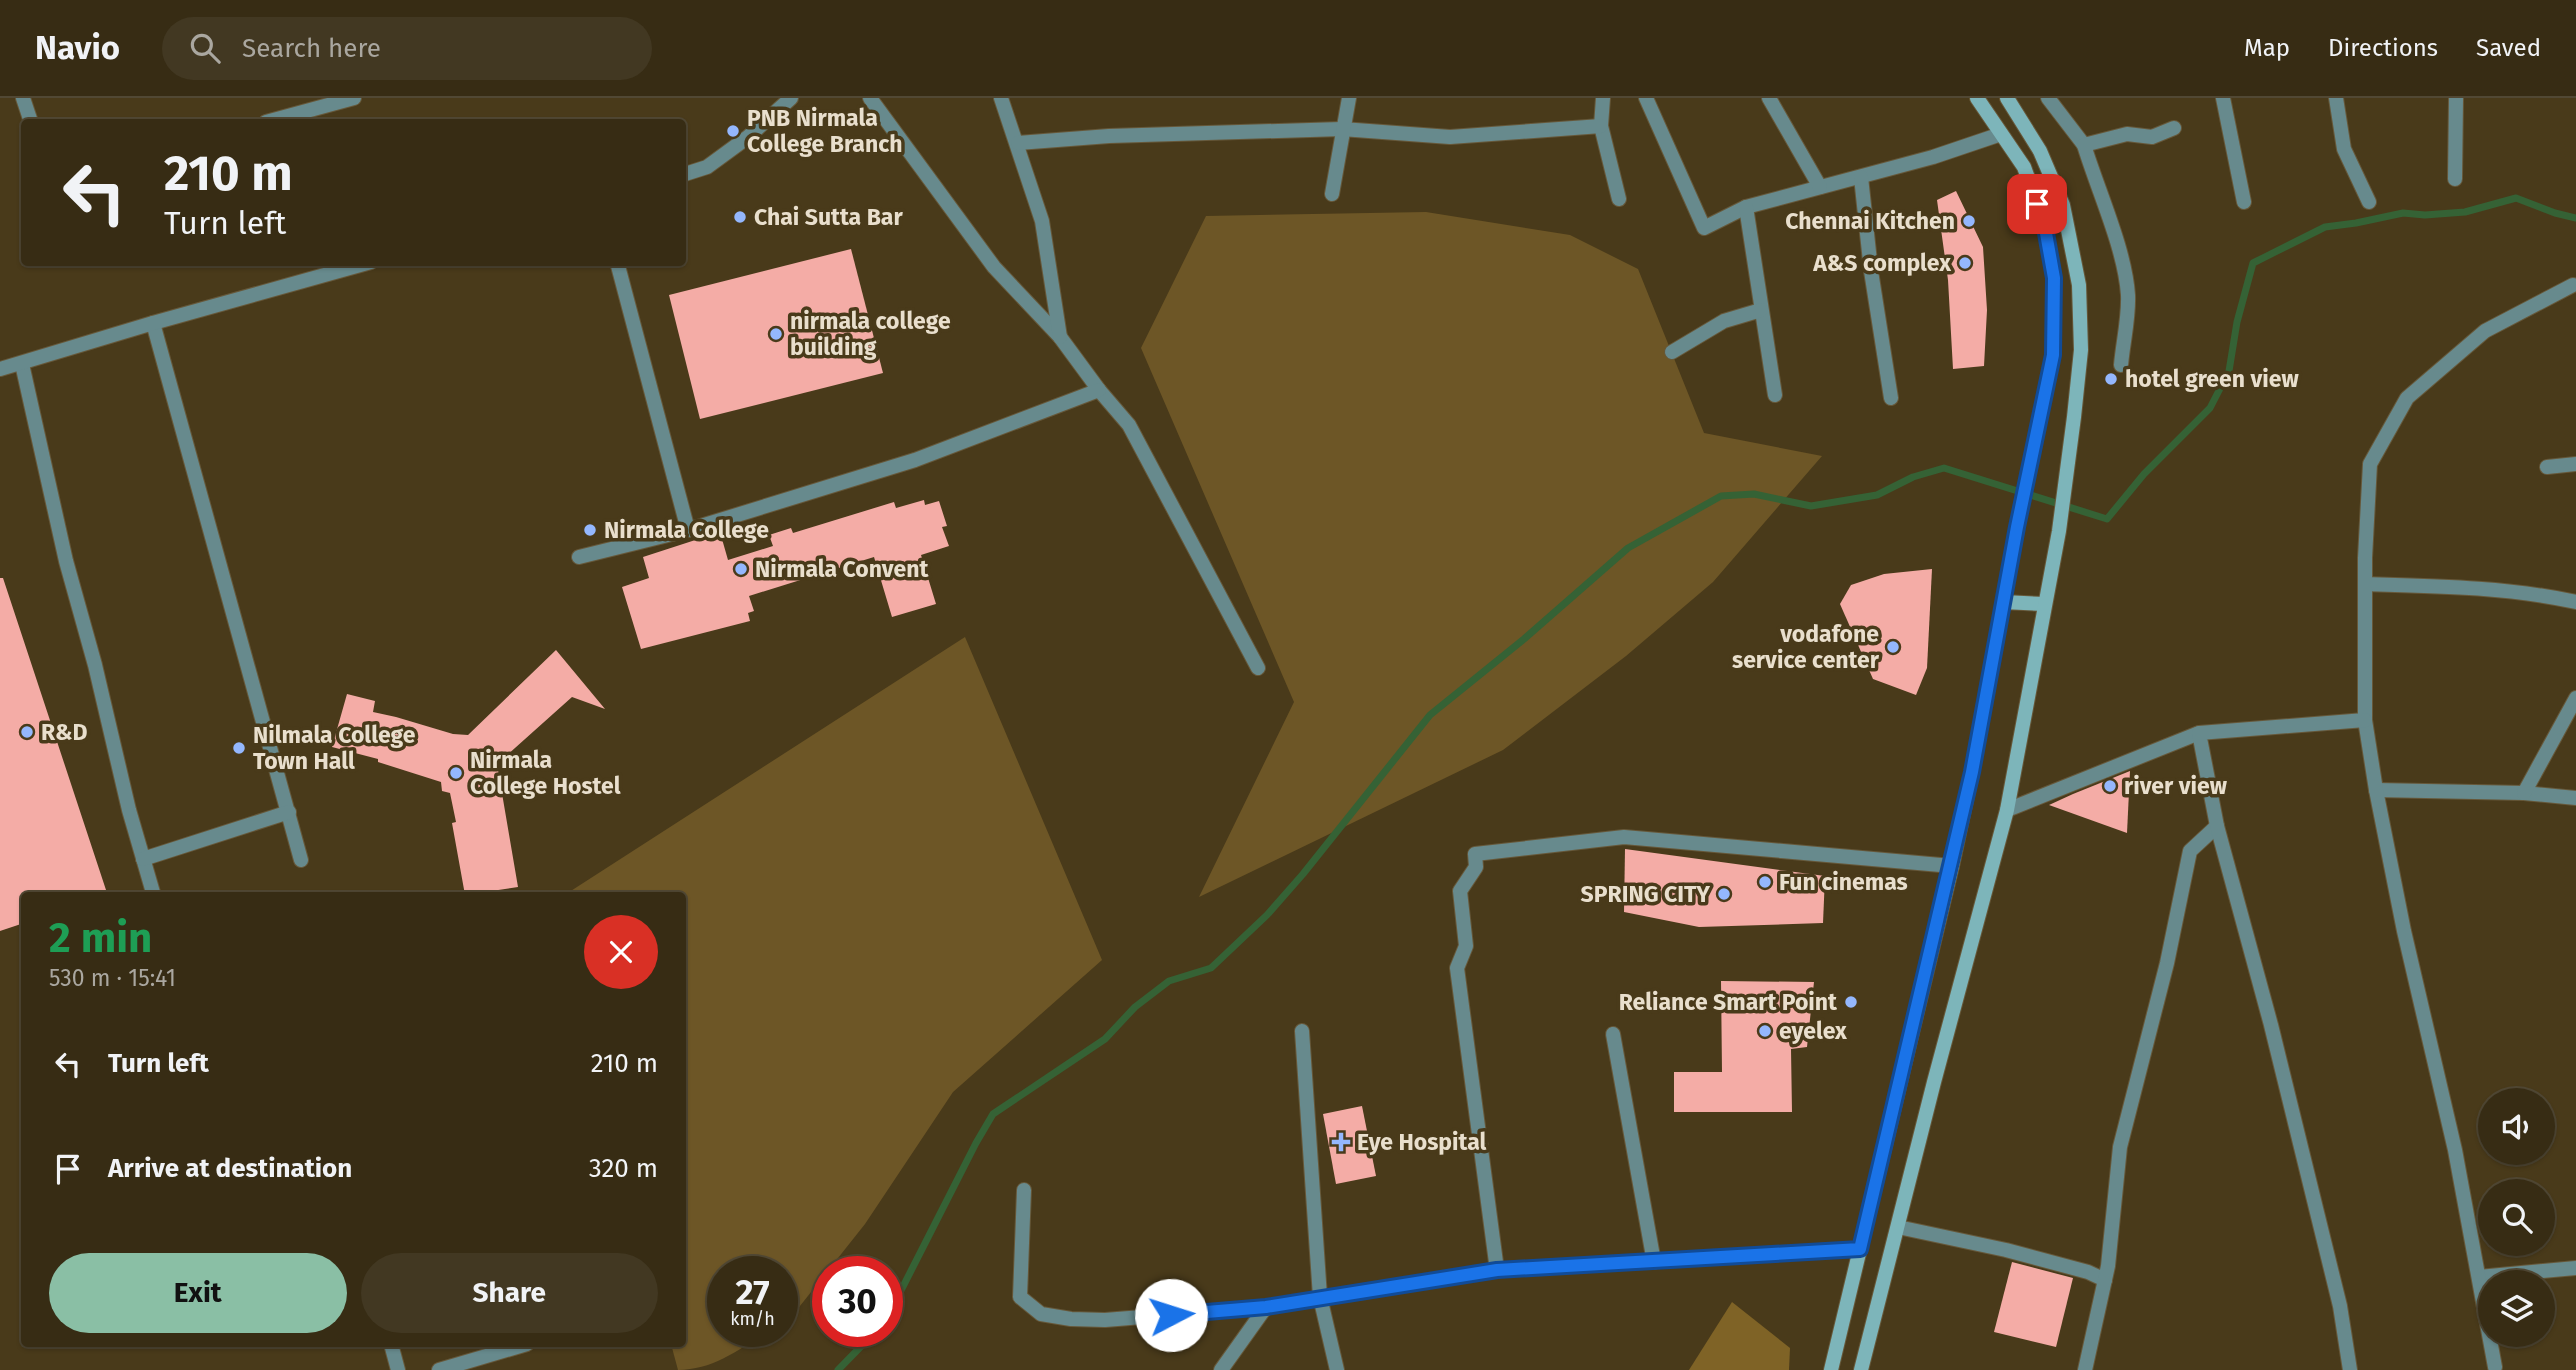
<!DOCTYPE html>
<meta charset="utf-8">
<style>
:root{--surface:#372c14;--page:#423822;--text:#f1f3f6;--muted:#aaa7a0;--line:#514834;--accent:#8abfa5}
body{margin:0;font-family:"Fira Sans",sans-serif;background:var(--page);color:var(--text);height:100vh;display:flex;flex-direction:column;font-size:26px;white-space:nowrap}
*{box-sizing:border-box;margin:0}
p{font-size:23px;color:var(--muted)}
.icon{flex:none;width:38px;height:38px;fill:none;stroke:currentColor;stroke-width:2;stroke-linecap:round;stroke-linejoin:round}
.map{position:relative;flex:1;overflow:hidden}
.panel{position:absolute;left:21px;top:794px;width:665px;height:455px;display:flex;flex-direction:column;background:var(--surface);border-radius:7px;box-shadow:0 2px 5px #0004,0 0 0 2px var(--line)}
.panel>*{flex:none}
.banner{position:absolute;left:21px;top:21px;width:665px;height:147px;border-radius:7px;box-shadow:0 2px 5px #0004,0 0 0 2px var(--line);background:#372c14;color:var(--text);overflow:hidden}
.controls{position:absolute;left:2478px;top:990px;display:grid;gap:14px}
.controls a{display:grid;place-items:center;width:77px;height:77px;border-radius:50%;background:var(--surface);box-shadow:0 2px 5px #0004,0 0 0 2px var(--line);font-size:35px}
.speed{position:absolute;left:707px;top:1158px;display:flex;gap:14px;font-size:35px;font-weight:700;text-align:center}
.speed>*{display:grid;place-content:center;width:91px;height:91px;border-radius:50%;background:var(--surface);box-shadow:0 2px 5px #0004,0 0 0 2px var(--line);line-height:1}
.speed small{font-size:18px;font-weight:400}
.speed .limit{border:10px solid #d22;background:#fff;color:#111}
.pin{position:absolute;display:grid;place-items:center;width:60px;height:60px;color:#fff;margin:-30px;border-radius:14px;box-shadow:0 4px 10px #0006}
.me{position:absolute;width:77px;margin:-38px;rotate:85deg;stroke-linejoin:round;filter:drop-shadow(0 0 5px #0008)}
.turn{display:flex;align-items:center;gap:24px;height:147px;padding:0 28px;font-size:32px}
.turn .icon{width:91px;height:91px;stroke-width:2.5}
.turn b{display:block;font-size:49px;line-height:60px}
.round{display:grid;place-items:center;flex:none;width:74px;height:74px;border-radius:37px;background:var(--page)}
.summary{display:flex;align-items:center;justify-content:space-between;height:119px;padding:0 28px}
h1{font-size:42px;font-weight:700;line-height:52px;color:#1e9e55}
.action{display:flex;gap:14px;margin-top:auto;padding:14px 28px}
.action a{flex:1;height:80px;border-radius:42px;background:var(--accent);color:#111;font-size:28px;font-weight:700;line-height:80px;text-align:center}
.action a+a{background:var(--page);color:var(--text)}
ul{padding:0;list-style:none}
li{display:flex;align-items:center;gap:21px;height:105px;padding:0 28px}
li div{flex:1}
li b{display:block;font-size:26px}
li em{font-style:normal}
header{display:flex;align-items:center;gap:42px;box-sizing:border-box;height:98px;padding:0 35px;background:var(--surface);border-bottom:2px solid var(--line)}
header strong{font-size:33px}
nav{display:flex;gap:38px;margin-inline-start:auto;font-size:24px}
.search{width:490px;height:63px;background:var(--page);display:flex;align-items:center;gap:18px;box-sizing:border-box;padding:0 24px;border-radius:38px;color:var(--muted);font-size:26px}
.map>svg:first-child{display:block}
.green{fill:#6d5626}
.forest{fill:#7f6326}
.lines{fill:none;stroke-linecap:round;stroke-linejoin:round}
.stream{stroke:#356235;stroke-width:7}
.building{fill:#f4aca6}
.minor-casing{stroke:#66583a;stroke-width:16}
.secondary-casing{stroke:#66583a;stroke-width:16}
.minor{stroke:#678a8d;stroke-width:14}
.secondary{stroke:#7db5ba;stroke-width:14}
.route-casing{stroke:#114b97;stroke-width:18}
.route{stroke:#1a73e8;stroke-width:12}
.poi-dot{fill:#94b7fd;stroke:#493a1a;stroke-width:2.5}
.labels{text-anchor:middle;stroke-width:7;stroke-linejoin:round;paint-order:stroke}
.poi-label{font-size:23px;font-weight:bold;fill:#e9dfcd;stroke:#493a1a;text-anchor:start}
</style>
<header>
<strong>Navio</strong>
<div class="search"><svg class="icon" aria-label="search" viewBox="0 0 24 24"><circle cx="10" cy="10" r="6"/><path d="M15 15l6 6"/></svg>Search here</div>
<nav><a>Map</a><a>Directions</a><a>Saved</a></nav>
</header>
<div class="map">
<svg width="2576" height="1272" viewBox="0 0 2576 1272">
<rect width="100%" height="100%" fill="#493a1a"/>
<!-- green -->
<g class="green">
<polygon points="1426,114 1570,137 1638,171 1704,335 1822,358 1713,484 1626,558 1503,652 1199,799 1294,604 1141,250 1206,118"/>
<path d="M965 539 1102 862 953 994 865 1126 796 1213 782 1222V1174H723V1234H766C738 1253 712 1272 678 1272L671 1246H682V798H563Z"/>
</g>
<!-- forest -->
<polygon class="forest" points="1732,1204 1790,1250 1789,1272 1689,1272"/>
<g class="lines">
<!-- stream -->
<g class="stream">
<polyline points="887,1220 976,1045 993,1016 1105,941 1135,909 1169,883 1211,870 1267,817 1303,776 1430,617 1524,541 1628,450 1721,398 1754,396 1811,408 1877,397 1913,379 1944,370 2107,421 2144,376 2210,310 2229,273 2237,224 2253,165 2325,129 2356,125 2403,115 2425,117 2465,114 2516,100 2555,115 2576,120"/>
<polyline points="838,1272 875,1234"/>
</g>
</g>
<!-- building -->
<g class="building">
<polygon points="1956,93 1983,149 1987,212 1984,268 1953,271 1948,182 1937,102"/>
<polygon points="851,151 883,275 700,321 669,197"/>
<polygon points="924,402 925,407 939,403 947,428 942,429 949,448 921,457 936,506 892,519 874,459 749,498 754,513 748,515 750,523 641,551 622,489 649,480 643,459 720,434 728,462 773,448 769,437 791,430 793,435 894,404 896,410"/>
<polygon points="1932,471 1927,570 1916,597 1873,581 1840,506 1851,487 1884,476"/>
<polygon points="0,480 3,480 108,798 24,798 24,825 0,833"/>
<polygon points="556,552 605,611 572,599 497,666 518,789 465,797 452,725 456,724 450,695 442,693 441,684 378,664 378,661 332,649 347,596 375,603 373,614 396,619 453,636 468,637"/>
<polygon points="2130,673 2127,735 2049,707 2073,696"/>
<polygon points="1625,751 1825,778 1823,825 1699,829 1624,814"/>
<polygon points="1721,883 1814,884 1807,949 1791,951 1792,1014 1674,1014 1674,974 1722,974"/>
<polygon points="1362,1008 1376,1078 1336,1086 1323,1016"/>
<polygon points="2012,1164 2073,1180 2056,1249 1994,1234"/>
</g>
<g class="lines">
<!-- minor casing -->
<g class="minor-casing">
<g id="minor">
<polyline points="23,0 31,24"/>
<polyline points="870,0 994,169 1060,239 1099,292 1129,327 1258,570"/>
<polyline points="1001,0 1042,123 1060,239"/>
<polyline points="1603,0 1601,28 1619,101"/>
<polyline points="1646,0 1704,130 1746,109 1933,59 2001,36"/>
<polyline points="1769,0 1820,89"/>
<polyline points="2048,0 2084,47"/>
<polyline points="2223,0 2244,104"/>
<polyline points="2336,0 2344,51 2369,104"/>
<polyline points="266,24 354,0"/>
<polyline points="1018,45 1109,38 1342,31 1450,39 1601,28"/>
<polyline points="682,77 707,69 748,39 791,0"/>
<polyline points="1861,79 1871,173 1891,300"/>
<polyline points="2455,81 2456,0"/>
<polyline points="1332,96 1349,0"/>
<polyline points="1746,109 1775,297"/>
<polyline points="617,164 688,432"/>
<polyline points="153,225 301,762"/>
<polyline points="1672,254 1724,223 1761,212"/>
<polyline points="22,266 66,463 95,567 129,712 154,798"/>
<path d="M2121 267C2123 244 2129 220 2128 197 2125 151 2098 93 2084 47L2127 36 2152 39 2174 30"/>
<polyline points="0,271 153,225 371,164"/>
<polyline points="2547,369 2576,366"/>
<polyline points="579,459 688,432 915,362 1099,292"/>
<path d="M2365 486C2436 488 2507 489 2576 504"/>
<polyline points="2376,692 2524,695 2576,700"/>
<polyline points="2524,695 2576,600"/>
<polyline points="2007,712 2199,635"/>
<polyline points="143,761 289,714"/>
<polyline points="1302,933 1320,1199 1337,1272"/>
<polyline points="1613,936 1654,1164"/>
<polyline points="1024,1092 1020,1199 1041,1216 1071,1221 1105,1222 1266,1209 1497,1172 1860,1151"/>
<polyline points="1898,1129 2006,1152 2088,1174 2105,1182"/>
<polyline points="1497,1172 1457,870 1466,848 1460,793 1476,769 1475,756 1624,739 1952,768"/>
<polyline points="2479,1179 2576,1170"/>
<polyline points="391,1246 398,1272"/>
<polyline points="2495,1269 2455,1052 2404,833 2376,692 2365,622 2365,460 2370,366 2407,300 2485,233 2573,187"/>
<polyline points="439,1272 527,1246"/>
<polyline points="1221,1272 1266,1209"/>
<polyline points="2085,1272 2108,1168 2120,1049 2167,865 2190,753 2217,728"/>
<polyline points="2350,1272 2340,1208 2271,927 2217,728 2199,635 2365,622"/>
</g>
</g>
<!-- secondary casing -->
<g class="secondary-casing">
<g id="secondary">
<polyline points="2003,504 2044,506"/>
<polyline points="1831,1272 1952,768 1972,674 2017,429 2053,257 2054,180 2044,124 2024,69 1977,0"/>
<polyline points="1861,1272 1934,984 2007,712 2059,433 2074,319 2081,252 2079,187 2063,107 2040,53 2007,0"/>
</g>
</g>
<!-- minor -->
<use href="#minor" class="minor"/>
<!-- secondary -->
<use href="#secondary" class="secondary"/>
</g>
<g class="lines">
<!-- route casing -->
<g class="route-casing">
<polyline id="route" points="1171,1217 1266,1209 1497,1172 1860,1151 1972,674 2017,429 2053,257 2054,180 2044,124 2037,106"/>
</g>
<!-- route -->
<use href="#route" class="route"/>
</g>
<!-- markers -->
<g class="poi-dot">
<circle cx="733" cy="33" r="7"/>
<circle cx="740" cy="119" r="7"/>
<circle cx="1969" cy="123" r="7"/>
<circle cx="1965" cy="165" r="7"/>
<circle cx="776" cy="236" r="7"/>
<circle cx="2111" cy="281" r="7"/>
<circle cx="590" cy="432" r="7"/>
<circle cx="741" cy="471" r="7"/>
<circle cx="1893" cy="549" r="7"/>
<circle cx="27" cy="634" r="7"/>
<circle cx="239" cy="650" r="7"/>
<circle cx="456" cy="675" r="7"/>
<circle cx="2110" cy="688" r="7"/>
<circle cx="1765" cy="784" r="7"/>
<circle cx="1724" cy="796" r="7"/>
<circle cx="1851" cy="904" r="7"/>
<circle cx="1765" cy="933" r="7"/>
<path d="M1337.5 1033.5h7v7h7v7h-7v7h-7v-7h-7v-7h7z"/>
</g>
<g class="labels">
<!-- poi labels -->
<g class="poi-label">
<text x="747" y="28">PNB Nirmala<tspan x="747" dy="26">College Branch</tspan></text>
<text x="754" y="127">Chai Sutta Bar</text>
<text x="1955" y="131" text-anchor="end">Chennai Kitchen</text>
<text x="1951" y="173" text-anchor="end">A&amp;S complex</text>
<text x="790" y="231">nirmala college<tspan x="790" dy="26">building</tspan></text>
<text x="2125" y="289">hotel green view</text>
<text x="604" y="440">Nirmala College</text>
<text x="755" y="479">Nirmala Convent</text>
<text x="1879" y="544" text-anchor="end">vodafone<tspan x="1879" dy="26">service center</tspan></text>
<text x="41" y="642">R&amp;D</text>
<text x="253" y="645">Nilmala College<tspan x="253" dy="26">Town Hall</tspan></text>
<text x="470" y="670">Nirmala<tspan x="470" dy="26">College Hostel</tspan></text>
<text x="2124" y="696">river view</text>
<text x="1779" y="792">Fun cinemas</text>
<text x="1710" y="804" text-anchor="end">SPRING CITY</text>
<text x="1837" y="912" text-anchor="end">Reliance Smart Point</text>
<text x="1779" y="941">eyelex</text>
<text x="1357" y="1052">Eye Hospital</text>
</g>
</g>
</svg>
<div class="controls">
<a><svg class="icon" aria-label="sound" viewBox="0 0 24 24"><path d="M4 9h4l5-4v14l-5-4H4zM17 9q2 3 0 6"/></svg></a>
<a><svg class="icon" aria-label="search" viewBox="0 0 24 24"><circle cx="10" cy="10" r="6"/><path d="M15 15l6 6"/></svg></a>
<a><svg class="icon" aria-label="layers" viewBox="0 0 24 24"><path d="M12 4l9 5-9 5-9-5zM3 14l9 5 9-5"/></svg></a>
</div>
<div class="speed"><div>27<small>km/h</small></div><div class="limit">30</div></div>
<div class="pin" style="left:2037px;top:106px;background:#d93025"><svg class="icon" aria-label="arrive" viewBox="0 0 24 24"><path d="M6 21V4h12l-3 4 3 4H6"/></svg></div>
<svg class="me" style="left:1171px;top:1217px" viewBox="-20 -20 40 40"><circle r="19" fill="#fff"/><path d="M0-13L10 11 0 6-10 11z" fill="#1a73e8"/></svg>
<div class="banner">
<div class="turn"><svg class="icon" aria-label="left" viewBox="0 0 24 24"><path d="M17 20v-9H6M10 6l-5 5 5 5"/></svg><div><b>210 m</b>Turn left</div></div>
</div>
<section class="panel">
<div class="summary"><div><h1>2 min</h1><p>530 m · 15:41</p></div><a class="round" style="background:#d93025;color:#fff"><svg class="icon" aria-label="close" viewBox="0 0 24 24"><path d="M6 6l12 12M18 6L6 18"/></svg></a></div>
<ul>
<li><svg class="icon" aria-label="left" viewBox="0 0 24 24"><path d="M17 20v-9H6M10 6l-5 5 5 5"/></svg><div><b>Turn left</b></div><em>210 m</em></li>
<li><svg class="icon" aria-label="arrive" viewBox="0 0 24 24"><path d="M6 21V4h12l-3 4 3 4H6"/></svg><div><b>Arrive at destination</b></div><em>320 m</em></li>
</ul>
<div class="action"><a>Exit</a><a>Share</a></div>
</section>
</div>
